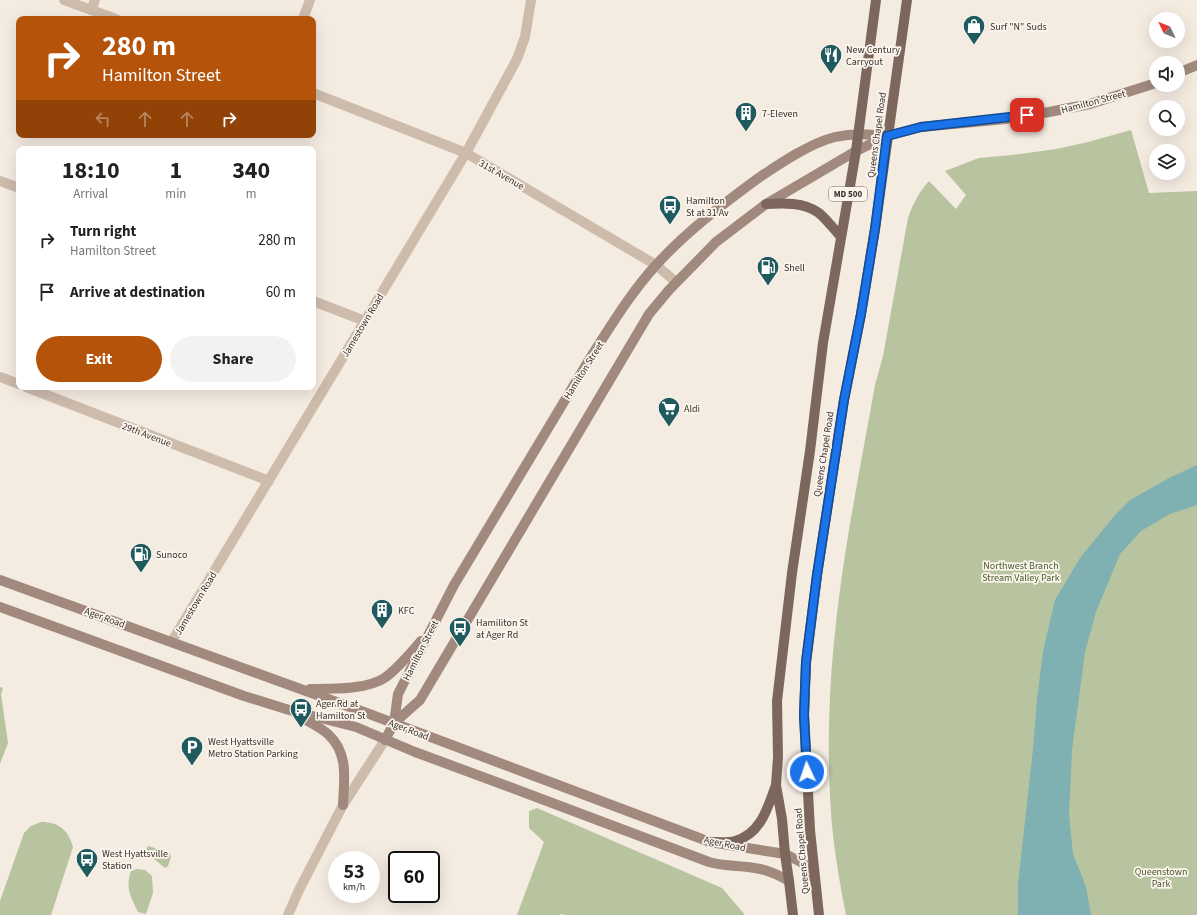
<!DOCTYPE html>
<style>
:root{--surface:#fff;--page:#f2f2f2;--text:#222;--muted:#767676;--accent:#b45309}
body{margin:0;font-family:"Source Sans 3",sans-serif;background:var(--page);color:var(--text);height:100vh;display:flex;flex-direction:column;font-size:15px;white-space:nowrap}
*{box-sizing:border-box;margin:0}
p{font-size:13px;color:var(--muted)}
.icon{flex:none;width:22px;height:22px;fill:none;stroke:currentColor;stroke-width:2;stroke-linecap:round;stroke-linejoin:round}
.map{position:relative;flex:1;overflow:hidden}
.drawer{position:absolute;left:16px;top:146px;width:300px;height:244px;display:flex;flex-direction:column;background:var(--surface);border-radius:8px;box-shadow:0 4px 16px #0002}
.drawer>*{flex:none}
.hud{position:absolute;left:16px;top:16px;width:300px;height:122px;border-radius:8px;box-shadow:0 4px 16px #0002;background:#b45309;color:#fff;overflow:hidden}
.needle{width:26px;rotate:313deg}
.tools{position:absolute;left:1149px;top:12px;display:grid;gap:8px}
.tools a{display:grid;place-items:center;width:36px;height:36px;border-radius:50%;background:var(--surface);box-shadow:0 4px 16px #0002;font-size:20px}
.speed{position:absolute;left:328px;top:851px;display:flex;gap:8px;font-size:20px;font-weight:700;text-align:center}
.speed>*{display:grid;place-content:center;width:52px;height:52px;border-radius:50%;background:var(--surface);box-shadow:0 4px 16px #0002;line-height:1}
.speed small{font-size:10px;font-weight:400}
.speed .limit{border:2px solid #111;border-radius:6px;background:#fff;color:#111}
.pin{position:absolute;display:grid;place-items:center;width:34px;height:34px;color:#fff;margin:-17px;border-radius:8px;box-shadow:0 2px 6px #0006}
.me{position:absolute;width:44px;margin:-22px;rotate:357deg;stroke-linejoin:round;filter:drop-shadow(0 0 3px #0008)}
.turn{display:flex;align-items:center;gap:14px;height:84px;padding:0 20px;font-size:18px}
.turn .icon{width:52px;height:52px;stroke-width:2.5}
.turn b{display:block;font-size:28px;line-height:34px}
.lanes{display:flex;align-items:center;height:38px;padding:0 20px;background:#0003;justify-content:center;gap:20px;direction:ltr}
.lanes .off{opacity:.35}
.eta{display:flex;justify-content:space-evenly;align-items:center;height:68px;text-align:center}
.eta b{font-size:24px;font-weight:700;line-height:28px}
.action{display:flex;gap:8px;margin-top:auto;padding:8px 20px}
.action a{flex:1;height:46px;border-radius:24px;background:var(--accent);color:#fff;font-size:16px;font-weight:700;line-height:46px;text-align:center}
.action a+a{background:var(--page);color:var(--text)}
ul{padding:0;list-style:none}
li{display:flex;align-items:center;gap:12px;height:52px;padding:0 20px}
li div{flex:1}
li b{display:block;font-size:15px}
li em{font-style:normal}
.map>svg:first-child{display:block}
.green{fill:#b8c4a0}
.water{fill:#7fb0b2}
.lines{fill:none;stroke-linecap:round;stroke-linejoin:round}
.minor{stroke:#cdbbac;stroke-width:10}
.secondary{stroke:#a18a7d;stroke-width:10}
.primary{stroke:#7d675c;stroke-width:10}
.route-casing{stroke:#114b97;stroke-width:10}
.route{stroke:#1a73e8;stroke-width:7}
.labels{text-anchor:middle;stroke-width:3.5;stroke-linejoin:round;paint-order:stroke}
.shield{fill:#fbf5ee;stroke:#756b66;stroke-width:1}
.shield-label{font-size:9px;font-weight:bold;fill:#3b302b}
.poi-label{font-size:10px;fill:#3b302b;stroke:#fbf5ee;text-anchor:start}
.street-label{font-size:10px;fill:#3b302b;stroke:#fbf5ee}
.park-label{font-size:10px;fill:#4a5a2e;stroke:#fbf5ee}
</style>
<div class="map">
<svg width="1197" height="915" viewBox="0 0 1197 915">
<rect width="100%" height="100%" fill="#f4ebe1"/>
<!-- green -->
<g class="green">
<path d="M1131 130 1149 193 1197 191V915H846C840 885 835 856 832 826 827 765 828 702 834 642 842 556 860 470 875 385L883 356 908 218C913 204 919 192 929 181L956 209 966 195 945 171 979 158 1012 155 1056 149 1088 142Z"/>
<polygon points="0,687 3,688 1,694 8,743 0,764"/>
<polygon points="537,808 722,888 745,915 565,915 561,914 560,915 517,915 544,842 529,828 529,811"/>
<path d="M41 822C59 822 68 830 73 847L51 915H0V901L24 833 31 826Z"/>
<polygon points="148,846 169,852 171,857 168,866 165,868 148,854 146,850"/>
<path d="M137 869 145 870 152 876 153 893 146 914 138 912C131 896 125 889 131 871Z"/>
</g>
<!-- water -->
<polygon class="water" points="1197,465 1197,505 1170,514 1141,531 1120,554 1096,612 1085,652 1072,750 1069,814 1073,854 1086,887 1091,915 1018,915 1018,884 1033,749 1037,700 1043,651 1055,600 1080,558 1115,515 1130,500 1169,478"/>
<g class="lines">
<!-- minor -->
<g class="minor">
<polyline points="64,0 116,19"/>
<polyline points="91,10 95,0"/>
<polyline points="303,19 310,0"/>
<polyline points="313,93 466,153 656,265 676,282"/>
<polyline points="0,181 19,188"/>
<polyline points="313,301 365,321"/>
<polyline points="0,377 19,384"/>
<polyline points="26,387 269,481"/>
<polyline points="172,641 466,153 517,59 525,37 531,0"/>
<polyline points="288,915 299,890 343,805 385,740"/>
</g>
<!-- secondary -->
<g class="secondary">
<polyline points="1178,73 1197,65"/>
<polyline points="0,580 364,712 710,842 785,854 803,863 814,878"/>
<path d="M0 607 244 696 289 710 356 727 415 752 515 789 709 862C726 867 742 865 760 869 770 871 780 876 789 881"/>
<path d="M310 689C331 689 368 690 386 677 399 667 410 654 421 641"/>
<path d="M297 715C307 721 321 727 329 735 349 754 344 780 343 805"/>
<path d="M394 723 398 694 454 585 592 355C612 324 632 291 657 264 687 231 722 205 757 179 778 165 810 143 835 137 853 133 868 134 886 136"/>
<polyline points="385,740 394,723 420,700 649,314 669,290 716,242 766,204 856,151 887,136 921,127 1006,119 1049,112 1090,104 1156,83"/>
</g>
<!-- primary -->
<g class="primary">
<path d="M766 204C783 203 804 202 819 213 827 220 834 229 841 237"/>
<path d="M710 842C718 842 728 843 735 841 761 834 768 807 776 785"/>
<polyline points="793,915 789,881 785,854 782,819 776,785 778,757 777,701 792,573 810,451 823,343 856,151 876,0"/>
<polyline points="819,915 810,830 804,715 806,662 817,575 844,400 861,314 875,229 907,0"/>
</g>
</g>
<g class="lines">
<!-- route casing -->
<g class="route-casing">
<polyline id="route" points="807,772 804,715 806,662 817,575 844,400 861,314 875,229 887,136 921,127 1027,115"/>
</g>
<!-- route -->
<use href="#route" class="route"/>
</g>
<!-- icons -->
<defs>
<g id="shop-pin" transform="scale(1.15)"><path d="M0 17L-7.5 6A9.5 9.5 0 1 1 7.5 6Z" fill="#1f5a5e" stroke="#fbf5ee"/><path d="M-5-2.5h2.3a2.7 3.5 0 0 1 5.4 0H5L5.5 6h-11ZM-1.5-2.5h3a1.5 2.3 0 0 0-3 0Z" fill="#fff"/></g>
<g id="restaurant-pin" transform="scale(1.15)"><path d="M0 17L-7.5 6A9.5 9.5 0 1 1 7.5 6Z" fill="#1f5a5e" stroke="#fbf5ee"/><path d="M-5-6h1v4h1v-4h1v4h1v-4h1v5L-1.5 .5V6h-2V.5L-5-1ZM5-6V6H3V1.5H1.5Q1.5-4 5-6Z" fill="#fff"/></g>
<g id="building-pin" transform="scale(1.15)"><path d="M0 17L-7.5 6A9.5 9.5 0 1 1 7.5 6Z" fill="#1f5a5e" stroke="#fbf5ee"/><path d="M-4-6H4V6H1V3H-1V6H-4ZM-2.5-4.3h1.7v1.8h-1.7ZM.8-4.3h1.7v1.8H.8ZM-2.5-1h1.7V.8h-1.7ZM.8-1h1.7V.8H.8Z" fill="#fff"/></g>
<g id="bus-pin" transform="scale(1.15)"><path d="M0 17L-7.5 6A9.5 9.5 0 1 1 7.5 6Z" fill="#1f5a5e" stroke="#fbf5ee"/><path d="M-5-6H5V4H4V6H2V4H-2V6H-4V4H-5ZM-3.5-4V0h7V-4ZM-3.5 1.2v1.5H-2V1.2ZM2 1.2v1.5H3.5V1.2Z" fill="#fff"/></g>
<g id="fuel-pin" transform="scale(1.15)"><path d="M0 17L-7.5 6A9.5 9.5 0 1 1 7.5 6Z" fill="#1f5a5e" stroke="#fbf5ee"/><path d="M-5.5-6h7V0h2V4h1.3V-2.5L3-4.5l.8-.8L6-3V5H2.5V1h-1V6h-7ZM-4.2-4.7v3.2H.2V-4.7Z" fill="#fff"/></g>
<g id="supermarket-pin" transform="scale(1.15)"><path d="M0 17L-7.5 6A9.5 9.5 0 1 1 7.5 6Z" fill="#1f5a5e" stroke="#fbf5ee"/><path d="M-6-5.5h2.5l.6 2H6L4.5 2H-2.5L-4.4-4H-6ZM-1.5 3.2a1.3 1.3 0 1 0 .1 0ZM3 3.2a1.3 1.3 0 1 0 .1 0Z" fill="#fff"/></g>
<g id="parking-pin" transform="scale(1.15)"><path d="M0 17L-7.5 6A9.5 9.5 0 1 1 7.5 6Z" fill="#1f5a5e" stroke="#fbf5ee"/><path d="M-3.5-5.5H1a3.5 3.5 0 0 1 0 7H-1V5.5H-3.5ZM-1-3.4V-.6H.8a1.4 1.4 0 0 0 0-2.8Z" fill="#fff"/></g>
</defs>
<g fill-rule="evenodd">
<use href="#shop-pin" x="974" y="26"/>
<use href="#restaurant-pin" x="831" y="55"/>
<use href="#building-pin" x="746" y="113"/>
<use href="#bus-pin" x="670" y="206"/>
<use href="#fuel-pin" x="768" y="267"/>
<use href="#supermarket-pin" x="669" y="408"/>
<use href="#fuel-pin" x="141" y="554"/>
<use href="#building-pin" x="382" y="610"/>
<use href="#bus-pin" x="460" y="628"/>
<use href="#bus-pin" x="301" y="709"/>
<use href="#parking-pin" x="192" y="747"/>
<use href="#bus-pin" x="87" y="859"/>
</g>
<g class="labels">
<!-- shield labels -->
<rect class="shield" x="829" y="187" width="38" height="14" rx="3"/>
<g class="shield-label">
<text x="848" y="197">MD 500</text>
</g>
<!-- poi labels -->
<g class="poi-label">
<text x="990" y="30">Surf "N" Suds</text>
<text x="846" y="53">New Century<tspan x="846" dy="12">Carryout</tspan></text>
<text x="762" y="117">7-Eleven</text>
<text x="686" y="204">Hamilton<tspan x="686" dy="12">St at 31 Av</tspan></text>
<text x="784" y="271">Shell</text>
<text x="684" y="412">Aldi</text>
<text x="156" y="558">Sunoco</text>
<text x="398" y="614">KFC</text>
<text x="476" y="626">Hamiliton St<tspan x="476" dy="12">at Ager Rd</tspan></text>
<text x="316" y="707">Ager Rd at<tspan x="316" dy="12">Hamilton St</tspan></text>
<text x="208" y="745">West Hyattsville<tspan x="208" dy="12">Metro Station Parking</tspan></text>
<text x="102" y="857">West Hyattsville<tspan x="102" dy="12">Station</tspan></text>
</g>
<!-- street labels -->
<g class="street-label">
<text transform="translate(1093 101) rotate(-15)" y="4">Hamilton Street</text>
<text transform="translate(876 135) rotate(-82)" y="4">Queens Chapel Road</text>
<text transform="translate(502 174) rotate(30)" y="4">31st Avenue</text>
<text transform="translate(362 325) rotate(-59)" y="4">Jamestown Road</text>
<text transform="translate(583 370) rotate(-58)" y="4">Hamilton Street</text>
<text transform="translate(147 434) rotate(21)" y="4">29th Avenue</text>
<text transform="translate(823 454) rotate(-81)" y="4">Queens Chapel Road</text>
<text transform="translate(195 603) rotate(-59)" y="4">Jamestown Road</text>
<text transform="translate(105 617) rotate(20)" y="4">Ager Road</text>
<text transform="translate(420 650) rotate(-63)" y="4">Hamilton Street</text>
<text transform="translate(409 729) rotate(21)" y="4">Ager Road</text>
<text transform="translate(725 843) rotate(12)" y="4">Ager Road</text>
<text transform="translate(801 851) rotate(-95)" y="4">Queens Chapel Road</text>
</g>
<!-- park labels -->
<g class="park-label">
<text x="1021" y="569">Northwest Branch<tspan x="1021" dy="12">Stream Valley Park</tspan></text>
<text x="1161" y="875">Queenstown<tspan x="1161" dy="12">Park</tspan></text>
</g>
</g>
</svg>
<div class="tools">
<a><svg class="needle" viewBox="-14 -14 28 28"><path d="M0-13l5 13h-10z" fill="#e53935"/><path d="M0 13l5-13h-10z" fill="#767676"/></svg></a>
<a><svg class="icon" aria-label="sound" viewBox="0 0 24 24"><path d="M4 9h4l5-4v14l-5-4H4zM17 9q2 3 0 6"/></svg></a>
<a><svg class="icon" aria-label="search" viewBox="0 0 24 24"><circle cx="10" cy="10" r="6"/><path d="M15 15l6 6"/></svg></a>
<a><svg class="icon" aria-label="layers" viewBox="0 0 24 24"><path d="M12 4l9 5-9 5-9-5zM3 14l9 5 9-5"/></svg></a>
</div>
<div class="speed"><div>53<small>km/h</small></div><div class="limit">60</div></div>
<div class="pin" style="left:1027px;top:115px;background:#d93025"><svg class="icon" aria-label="arrive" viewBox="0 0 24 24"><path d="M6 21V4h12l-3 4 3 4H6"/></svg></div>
<svg class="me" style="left:807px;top:772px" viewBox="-20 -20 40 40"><circle r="17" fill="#1a73e8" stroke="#fff" stroke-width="3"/><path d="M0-11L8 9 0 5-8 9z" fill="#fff"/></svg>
<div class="hud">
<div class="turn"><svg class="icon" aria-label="right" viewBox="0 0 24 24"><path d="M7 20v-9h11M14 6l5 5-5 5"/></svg><div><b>280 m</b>Hamilton Street</div></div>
<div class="lanes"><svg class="icon off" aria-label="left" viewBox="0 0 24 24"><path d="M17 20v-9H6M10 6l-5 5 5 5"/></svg><svg class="icon off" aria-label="ahead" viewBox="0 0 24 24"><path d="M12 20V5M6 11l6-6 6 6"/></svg><svg class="icon off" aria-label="ahead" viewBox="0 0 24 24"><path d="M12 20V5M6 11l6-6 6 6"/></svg><svg class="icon" aria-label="right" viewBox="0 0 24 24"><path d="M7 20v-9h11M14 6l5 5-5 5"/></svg></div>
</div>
<section class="drawer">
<div class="eta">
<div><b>18:10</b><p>Arrival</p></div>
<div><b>1</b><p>min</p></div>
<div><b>340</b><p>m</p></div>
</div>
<ul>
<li><svg class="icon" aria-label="right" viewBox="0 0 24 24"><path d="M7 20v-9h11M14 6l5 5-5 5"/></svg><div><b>Turn right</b><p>Hamilton Street</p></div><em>280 m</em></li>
<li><svg class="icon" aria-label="arrive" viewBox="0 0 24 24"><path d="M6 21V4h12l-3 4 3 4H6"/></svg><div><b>Arrive at destination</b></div><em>60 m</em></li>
</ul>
<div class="action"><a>Exit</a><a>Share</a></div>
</section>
</div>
